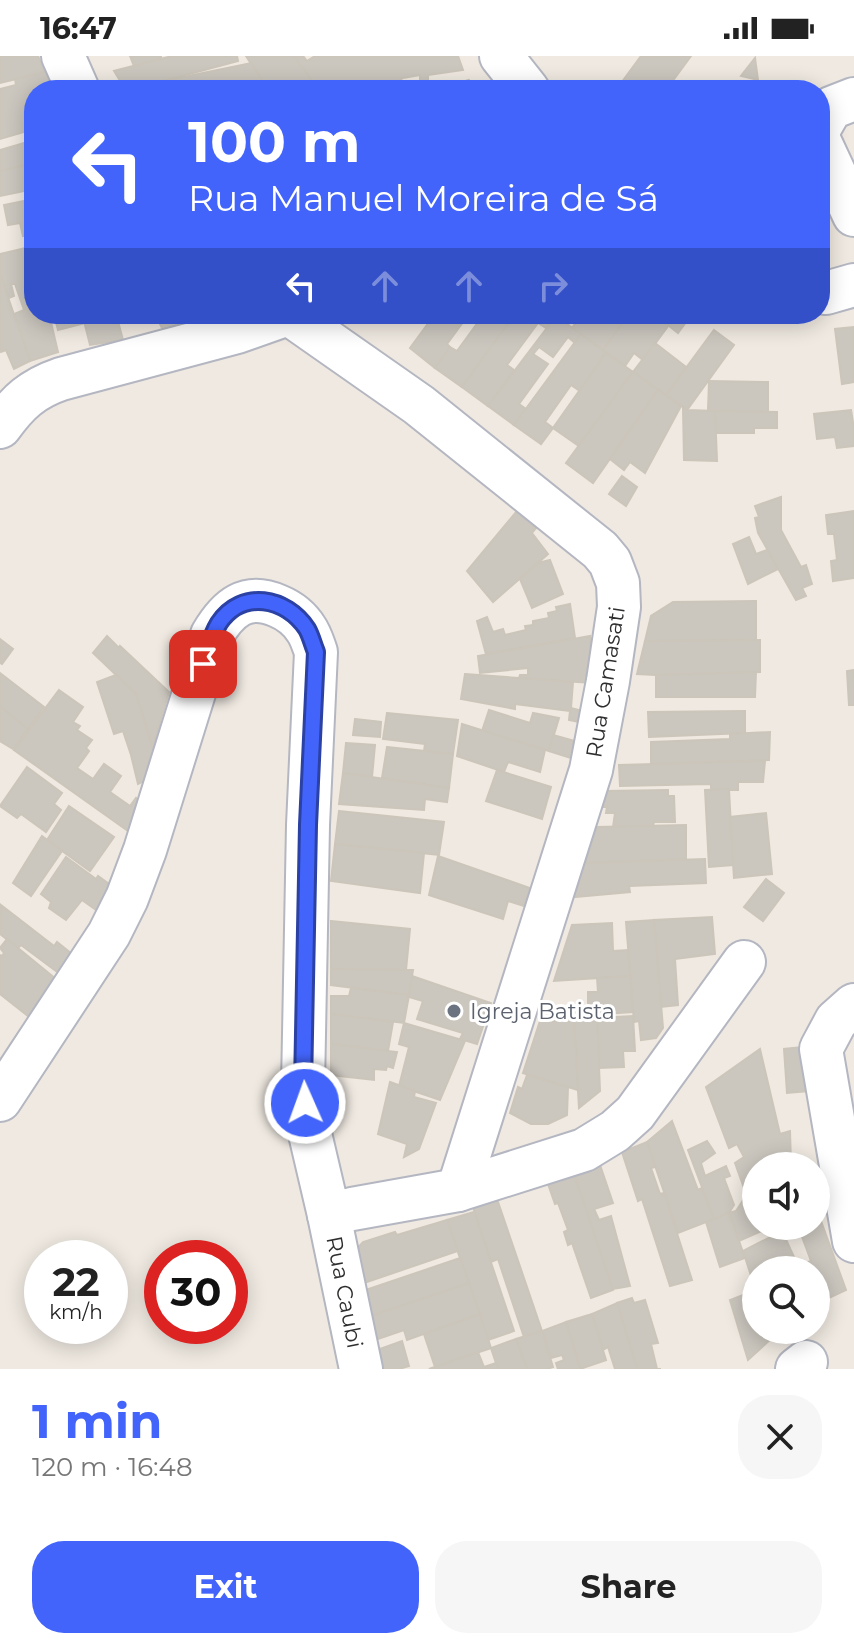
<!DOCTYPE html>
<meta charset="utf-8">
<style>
:root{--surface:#fff;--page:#f6f6f6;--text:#222;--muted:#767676;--accent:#4264fb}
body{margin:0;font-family:Montserrat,sans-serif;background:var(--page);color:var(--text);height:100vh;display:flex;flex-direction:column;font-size:30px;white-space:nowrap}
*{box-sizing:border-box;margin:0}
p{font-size:26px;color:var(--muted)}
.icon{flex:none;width:44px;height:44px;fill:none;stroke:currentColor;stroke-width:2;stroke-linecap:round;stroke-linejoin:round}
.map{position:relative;height:1313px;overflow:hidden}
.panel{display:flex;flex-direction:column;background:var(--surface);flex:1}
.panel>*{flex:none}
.hud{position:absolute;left:24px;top:24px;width:806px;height:244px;border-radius:32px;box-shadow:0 4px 20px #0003;background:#4264fb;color:#fff;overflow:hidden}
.tools{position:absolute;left:742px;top:1096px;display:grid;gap:16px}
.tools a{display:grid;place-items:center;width:88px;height:88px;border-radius:50%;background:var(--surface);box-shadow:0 4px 20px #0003;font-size:40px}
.speed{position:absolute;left:24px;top:1184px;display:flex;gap:16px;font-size:40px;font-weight:700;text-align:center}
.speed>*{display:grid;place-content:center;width:104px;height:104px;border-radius:50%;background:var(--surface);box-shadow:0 4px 20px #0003;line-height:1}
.speed small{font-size:20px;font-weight:400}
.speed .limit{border:12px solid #d22;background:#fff;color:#111}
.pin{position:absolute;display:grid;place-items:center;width:68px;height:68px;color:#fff;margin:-34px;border-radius:16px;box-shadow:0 4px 12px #0006}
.me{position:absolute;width:88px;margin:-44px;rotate:358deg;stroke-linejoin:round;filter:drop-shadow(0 0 6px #0008)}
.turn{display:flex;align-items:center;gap:28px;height:168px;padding:0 32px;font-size:36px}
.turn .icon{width:104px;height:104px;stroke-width:2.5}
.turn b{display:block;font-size:56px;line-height:68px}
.lanes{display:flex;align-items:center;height:76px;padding:0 32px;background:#0003;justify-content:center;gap:40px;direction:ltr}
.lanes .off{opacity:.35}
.round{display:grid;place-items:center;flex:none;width:84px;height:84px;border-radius:32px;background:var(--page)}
.head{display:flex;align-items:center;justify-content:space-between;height:136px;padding:0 32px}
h1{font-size:48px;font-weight:700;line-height:60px;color:var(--accent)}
.cta{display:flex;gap:16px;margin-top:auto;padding:16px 32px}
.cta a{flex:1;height:92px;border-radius:32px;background:var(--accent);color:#fff;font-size:32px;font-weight:700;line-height:92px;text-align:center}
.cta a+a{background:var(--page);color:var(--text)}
.status{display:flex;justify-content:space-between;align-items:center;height:56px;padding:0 40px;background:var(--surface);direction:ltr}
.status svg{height:22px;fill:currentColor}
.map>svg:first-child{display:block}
.building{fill:#cbc7bf;stroke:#cbc5ba;stroke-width:2}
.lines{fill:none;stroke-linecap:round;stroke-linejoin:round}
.minor-casing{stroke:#b4b7c1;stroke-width:46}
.minor{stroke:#fff;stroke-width:42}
.route-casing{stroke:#2b41a3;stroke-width:20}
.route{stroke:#4264fb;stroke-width:14}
.worship-dot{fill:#6b7280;stroke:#fff;stroke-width:3}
.labels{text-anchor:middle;stroke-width:6;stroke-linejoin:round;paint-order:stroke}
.street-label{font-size:22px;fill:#2e2e2e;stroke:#fff}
.worship-label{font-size:22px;fill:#5b616d;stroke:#fff;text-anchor:start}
</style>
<div class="status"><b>16:47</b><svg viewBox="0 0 49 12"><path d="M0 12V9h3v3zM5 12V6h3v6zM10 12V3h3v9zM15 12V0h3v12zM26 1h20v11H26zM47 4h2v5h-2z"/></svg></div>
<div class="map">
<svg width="854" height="1313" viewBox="0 0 854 1313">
<rect width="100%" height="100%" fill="#efe9e1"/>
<!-- building -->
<g class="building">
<polygon points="0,0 38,0 45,16 0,27"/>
<polygon points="130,0 161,0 161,3 134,10"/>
<polygon points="172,0 237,0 238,5 163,25 125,33 114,15"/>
<polygon points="246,0 294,0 314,27 304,34 268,34"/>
<polygon points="294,0 303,0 307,5 315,0 458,0 463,14 428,19 428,27 420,29 420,19 403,22 385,34 319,34"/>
<polygon points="641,0 691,0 666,34 616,34"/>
<polygon points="755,2 758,24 741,20"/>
<polygon points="251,7 266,30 256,32 256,29 224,34 125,33"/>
<polygon points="45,16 54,34 34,34 34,46 31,47 34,60 34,73 0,83 0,33 16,29 15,23"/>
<polygon points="469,24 477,34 434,34"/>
<polygon points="34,84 34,107 0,115 0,94"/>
<polygon points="34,107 34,133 0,140 0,115"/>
<polygon points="34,143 34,178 23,180 20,167 8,169 4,149"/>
<polygon points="34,190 34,258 49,258 58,296 30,305 14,258 24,254 15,228 11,228 14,240 9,242 0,218 0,198"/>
<polygon points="0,218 30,305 14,313 6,294 1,296 0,292"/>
<polygon points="54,258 83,258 85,267 58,274"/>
<polygon points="86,258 116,258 123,284 90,289 83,261"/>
<polygon points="116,258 140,258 141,259 118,266"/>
<polygon points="155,258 183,258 186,264 179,268 180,271 164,276"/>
<polygon points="435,258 469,258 447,288 450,291 435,312 410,292"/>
<polygon points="484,258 515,258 462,331 435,312 450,291 457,295"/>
<polygon points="515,258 553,258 556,260 546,272 538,267 507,309 514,314 488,350 462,331"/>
<polygon points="582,258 629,258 603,294 572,272"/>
<polygon points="629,258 677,258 643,304 634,297 625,310 603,294"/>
<polygon points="677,258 692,258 678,277 668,269"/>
<polygon points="556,260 581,278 575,287 568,281 553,301 539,291 533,298 548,308 519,348 526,353 514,369 488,350"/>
<polygon points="854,271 854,326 842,328 835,273"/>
<polygon points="714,274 734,289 687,354 666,339"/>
<polygon points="581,278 606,297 580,335 571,329 545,366 553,372 541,388 514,369"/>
<polygon points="655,287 686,311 666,339 633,316"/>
<polygon points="606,297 633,316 579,390 553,372"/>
<polygon points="633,316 658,334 593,427 566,407"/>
<polygon points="709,325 768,326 768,356 708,355"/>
<polygon points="658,334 681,350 645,417 630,406 624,414 610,403"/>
<polygon points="683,351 687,354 715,355 717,405 684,404"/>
<polygon points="851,354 854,372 854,390 837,392 835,381 817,383 814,358"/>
<polygon points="715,355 777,356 777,372 754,372 754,377 716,377"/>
<polygon points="622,420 637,431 626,450 609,438"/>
<polygon points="781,441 781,474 801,511 806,509 812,528 802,532 806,540 796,544 758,477 755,462 759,461 755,450"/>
<polygon points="517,455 536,472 532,477 548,498 493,546 467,515"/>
<polygon points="854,455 854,522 833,525 831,505 837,504 834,478 828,478 826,459"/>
<polygon points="749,481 756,498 767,494 778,513 748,528 733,488"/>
<polygon points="550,504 563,538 532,552 520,523 538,507"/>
<polygon points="756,545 756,584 645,585 651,560 673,546"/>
<polygon points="570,548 575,582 486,598 477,565 487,561 493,576 503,573 505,579 526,574 525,570 533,569 533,565 549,562 548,557 557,555 556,551"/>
<polygon points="107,580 119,592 120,590 169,636 153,690 136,638 93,597"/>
<polygon points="590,580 592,627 519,622 520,619 528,619 528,612 480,617 478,600"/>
<polygon points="0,583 13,593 2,608 0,607"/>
<polygon points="760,584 760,616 656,619 637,618 645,585"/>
<polygon points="854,614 854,649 849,649 847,615"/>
<polygon points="756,616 755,641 656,641 656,619"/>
<polygon points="0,617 44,651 28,673 0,651"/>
<polygon points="465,618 573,626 571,652 586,656 584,667 569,664 570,655 515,648 515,653 461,643"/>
<polygon points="116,619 136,638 155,701 151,721 138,728 131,699 123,675 114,678 97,626"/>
<polygon points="59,634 83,651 73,666 80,670 77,674 92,684 86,692 89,695 77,712 93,723 104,708 121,720 110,736 130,750 136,742 146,750 135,780 14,694"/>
<polygon points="0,651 28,673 13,693 0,685"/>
<polygon points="489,654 530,667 533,657 559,662 549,695 482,675"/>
<polygon points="745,655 745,677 649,681 648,656"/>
<polygon points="387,657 458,664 453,698 424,695 425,688 383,683"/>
<polygon points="355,663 381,666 380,681 353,679"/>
<polygon points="462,668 545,694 540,716 508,706 504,716 457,700"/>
<polygon points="770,676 769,704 651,708 651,686 730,683 730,678"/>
<polygon points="553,679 578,686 574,703 549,695"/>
<polygon points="346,687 375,689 372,721 343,717"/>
<polygon points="387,691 453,698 449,732 382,722"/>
<polygon points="765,705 763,726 738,726 738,734 711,734 711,728 620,730 619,709"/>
<polygon points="27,711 62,737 54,748 61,754 46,776 21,758 17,762 0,750"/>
<polygon points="497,714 551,731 542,763 486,745"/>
<polygon points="343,717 449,732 447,746 425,743 424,754 339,748"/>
<polygon points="729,733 733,809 709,811 705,734"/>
<polygon points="668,734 668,740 674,740 675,766 654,766 653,770 613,771 615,757 606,757 607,751 601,751 604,735"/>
<polygon points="69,750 114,781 90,815 47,784"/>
<polygon points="339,755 444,766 439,799 335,788"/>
<polygon points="766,757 772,818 734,822 730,761"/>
<polygon points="686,769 686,803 585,807 597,771"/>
<polygon points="42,780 62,795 31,840 13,827"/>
<polygon points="335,788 424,797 420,837 331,825"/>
<polygon points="438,800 530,832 524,850 508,845 503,863 429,839"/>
<polygon points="66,801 96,823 98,820 112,830 99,856 82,844 66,864 49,852 51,846 41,838"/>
<polygon points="705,803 706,827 629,830 630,836 574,841 585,807"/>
<polygon points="766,823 784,837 763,865 744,851"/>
<polygon points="1,849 54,890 57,886 72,898 60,918 21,889 18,892 0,878"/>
<polygon points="712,861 715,898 675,903 678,949 661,951 654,864"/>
<polygon points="654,864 663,972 656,982 641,984 639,965 634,966 626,866"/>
<polygon points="331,865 410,873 406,914 331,913"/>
<polygon points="612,867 613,895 628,894 630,920 554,925 572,869"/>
<polygon points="7,883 57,924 28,960 0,938 0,899 2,900 4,897 0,892"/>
<polygon points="331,913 406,914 413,914 409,939 331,929"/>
<polygon points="412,920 491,947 477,988 460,983 463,977 417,963 423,945 409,941"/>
<polygon points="630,920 633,956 588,959 588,936 598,936 597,922"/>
<polygon points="351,932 409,939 404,967 331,958 331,940 349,940"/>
<polygon points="331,958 393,966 388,995 331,988"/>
<polygon points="633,960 635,995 623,995 624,1011 599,1012 597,962"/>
<polygon points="597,962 600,1035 579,1052 574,964"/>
<polygon points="574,964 578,1034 523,1017 540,965"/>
<polygon points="404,967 465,985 440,1044 399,1030 409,991 399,988"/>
<polygon points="331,988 397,996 393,1012 387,1010 386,1014 374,1013 374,1024 331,1019"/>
<polygon points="802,991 809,1035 787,1037 784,993"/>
<polygon points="760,993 780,1078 790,1075 791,1107 786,1110 756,1110 756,1128 744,1132 735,1107 744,1101 737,1088 729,1092 706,1031"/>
<polygon points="527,1019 568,1031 567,1059 548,1068 531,1068 510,1057 518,1031 522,1033"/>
<polygon points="390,1026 415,1035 414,1041 436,1047 419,1093 404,1101 407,1088 378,1078"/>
<polygon points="672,1065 698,1134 702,1132 714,1163 678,1177 647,1086"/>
<polygon points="707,1085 715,1097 701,1107 705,1120 726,1110 730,1120 724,1122 734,1149 729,1157 714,1163 688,1094"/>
<polygon points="647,1086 655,1111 651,1112 660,1138 664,1137 692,1224 670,1230 642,1143 638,1145 622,1096"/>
<polygon points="599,1106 613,1147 594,1153 599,1164 611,1160 630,1230 612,1233 573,1115"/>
<polygon points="573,1115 613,1234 591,1242 572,1187 568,1189 564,1176 568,1174 558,1147 555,1148 547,1125"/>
<polygon points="816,1126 826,1150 821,1153 820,1149 816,1151"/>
<polygon points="756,1130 756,1170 773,1170 739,1185 729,1157 736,1155 751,1132"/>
<polygon points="497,1143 542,1275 524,1281 498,1203 491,1206 473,1151"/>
<polygon points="817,1154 846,1234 816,1248 816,1214 801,1214 799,1209 811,1205 798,1170 816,1170"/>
<polygon points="474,1156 514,1275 488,1284 447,1164"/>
<polygon points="729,1157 745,1202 720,1211 706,1166"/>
<polygon points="447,1164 458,1195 355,1230 355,1195 363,1186 395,1176 397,1179"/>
<polygon points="782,1175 800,1214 756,1214 756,1235 743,1195"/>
<polygon points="460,1202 469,1227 371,1260 363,1235"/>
<polygon points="469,1227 480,1258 407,1284 404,1274 378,1283 371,1260"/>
<polygon points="756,1234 756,1274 770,1274 772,1282 748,1304 730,1244"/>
<polygon points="632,1242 634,1247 645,1244 658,1287 651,1288 657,1313 661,1313 637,1313 617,1247"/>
<polygon points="617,1247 637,1313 615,1313 608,1291 603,1294 592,1258"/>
<polygon points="480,1258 491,1292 435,1311 424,1278"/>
<polygon points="592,1258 606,1304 580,1313 566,1266"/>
<polygon points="566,1266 580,1313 558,1313 556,1307 564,1304 562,1299 551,1302 542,1275"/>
<polygon points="542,1275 553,1311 547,1313 527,1313 516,1283"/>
<polygon points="516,1283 527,1313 498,1313 491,1292"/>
<polygon points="402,1285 409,1310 399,1313 380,1313 374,1295"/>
<polygon points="478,1296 484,1311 496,1307 498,1313 429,1313"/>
</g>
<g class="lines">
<!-- minor casing -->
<g class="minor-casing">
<g id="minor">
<polyline points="63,0 78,34"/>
<polyline points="501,0 528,34"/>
<polyline points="820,71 831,52 854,43"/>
<polyline points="820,86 854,159"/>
<polyline points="820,236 826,237 854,229"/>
<polyline points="289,258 419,349 600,494 610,506 618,527 619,551 608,625 591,714 458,1134"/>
<path d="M0 371C18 346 32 333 61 323L237 276 288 258"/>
<polyline points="854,949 836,965 821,993 854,1185"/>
<path d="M0 1044 109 878 127 842 145 794 212 579C228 552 246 536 278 550 290 555 299 562 306 573 311 580 313 588 316 596L308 769 303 1030 307 1065 329 1159 352 1153 458 1134 584 1094 615 1075 635 1057 744 906"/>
<polyline points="329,1159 361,1313"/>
<polyline points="797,1313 806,1306"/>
</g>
</g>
<!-- minor -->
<use href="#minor" class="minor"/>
</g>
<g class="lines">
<!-- route casing -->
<g class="route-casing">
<path id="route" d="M203 608C208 594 211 580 219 567 242 533 286 541 307 573 311 580 313 589 316 596L308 769 303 1030 305 1047"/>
</g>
<!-- route -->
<use href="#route" class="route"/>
</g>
<!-- markers -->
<circle class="worship-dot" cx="454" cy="955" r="8"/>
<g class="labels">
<!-- street labels -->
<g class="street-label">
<text transform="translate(605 626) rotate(-81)" y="8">Rua Camasati</text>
<text transform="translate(345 1236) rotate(79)" y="8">Rua Caubi</text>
</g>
<!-- worship labels -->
<g class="worship-label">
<text x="470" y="963">Igreja Batista</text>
</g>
</g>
</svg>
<div class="tools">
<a><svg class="icon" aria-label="sound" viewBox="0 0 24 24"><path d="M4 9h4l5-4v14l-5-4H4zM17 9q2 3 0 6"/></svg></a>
<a><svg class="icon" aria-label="search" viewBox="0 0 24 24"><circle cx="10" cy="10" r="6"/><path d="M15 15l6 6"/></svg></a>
</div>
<div class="speed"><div>22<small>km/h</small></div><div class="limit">30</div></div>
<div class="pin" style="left:203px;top:608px;background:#d93025"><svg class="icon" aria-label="arrive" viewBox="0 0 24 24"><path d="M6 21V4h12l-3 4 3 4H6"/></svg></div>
<svg class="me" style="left:305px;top:1047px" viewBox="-20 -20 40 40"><circle r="17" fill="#4264fb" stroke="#fff" stroke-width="3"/><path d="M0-11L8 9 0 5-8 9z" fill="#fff"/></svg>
<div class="hud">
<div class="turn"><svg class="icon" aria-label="left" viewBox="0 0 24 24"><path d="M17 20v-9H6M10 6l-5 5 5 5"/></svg><div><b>100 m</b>Rua Manuel Moreira de Sá</div></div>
<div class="lanes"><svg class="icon" aria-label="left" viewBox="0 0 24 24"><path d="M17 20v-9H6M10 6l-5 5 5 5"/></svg><svg class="icon off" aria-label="ahead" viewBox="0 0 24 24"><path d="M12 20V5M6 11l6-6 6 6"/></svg><svg class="icon off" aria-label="ahead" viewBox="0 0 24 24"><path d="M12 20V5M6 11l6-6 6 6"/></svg><svg class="icon off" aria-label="right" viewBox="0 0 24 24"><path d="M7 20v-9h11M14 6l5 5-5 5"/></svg></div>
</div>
</div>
<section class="panel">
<div class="head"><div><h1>1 min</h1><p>120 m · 16:48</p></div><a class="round"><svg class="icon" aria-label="close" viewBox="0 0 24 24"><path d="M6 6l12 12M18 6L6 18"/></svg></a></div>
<div class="cta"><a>Exit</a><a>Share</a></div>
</section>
